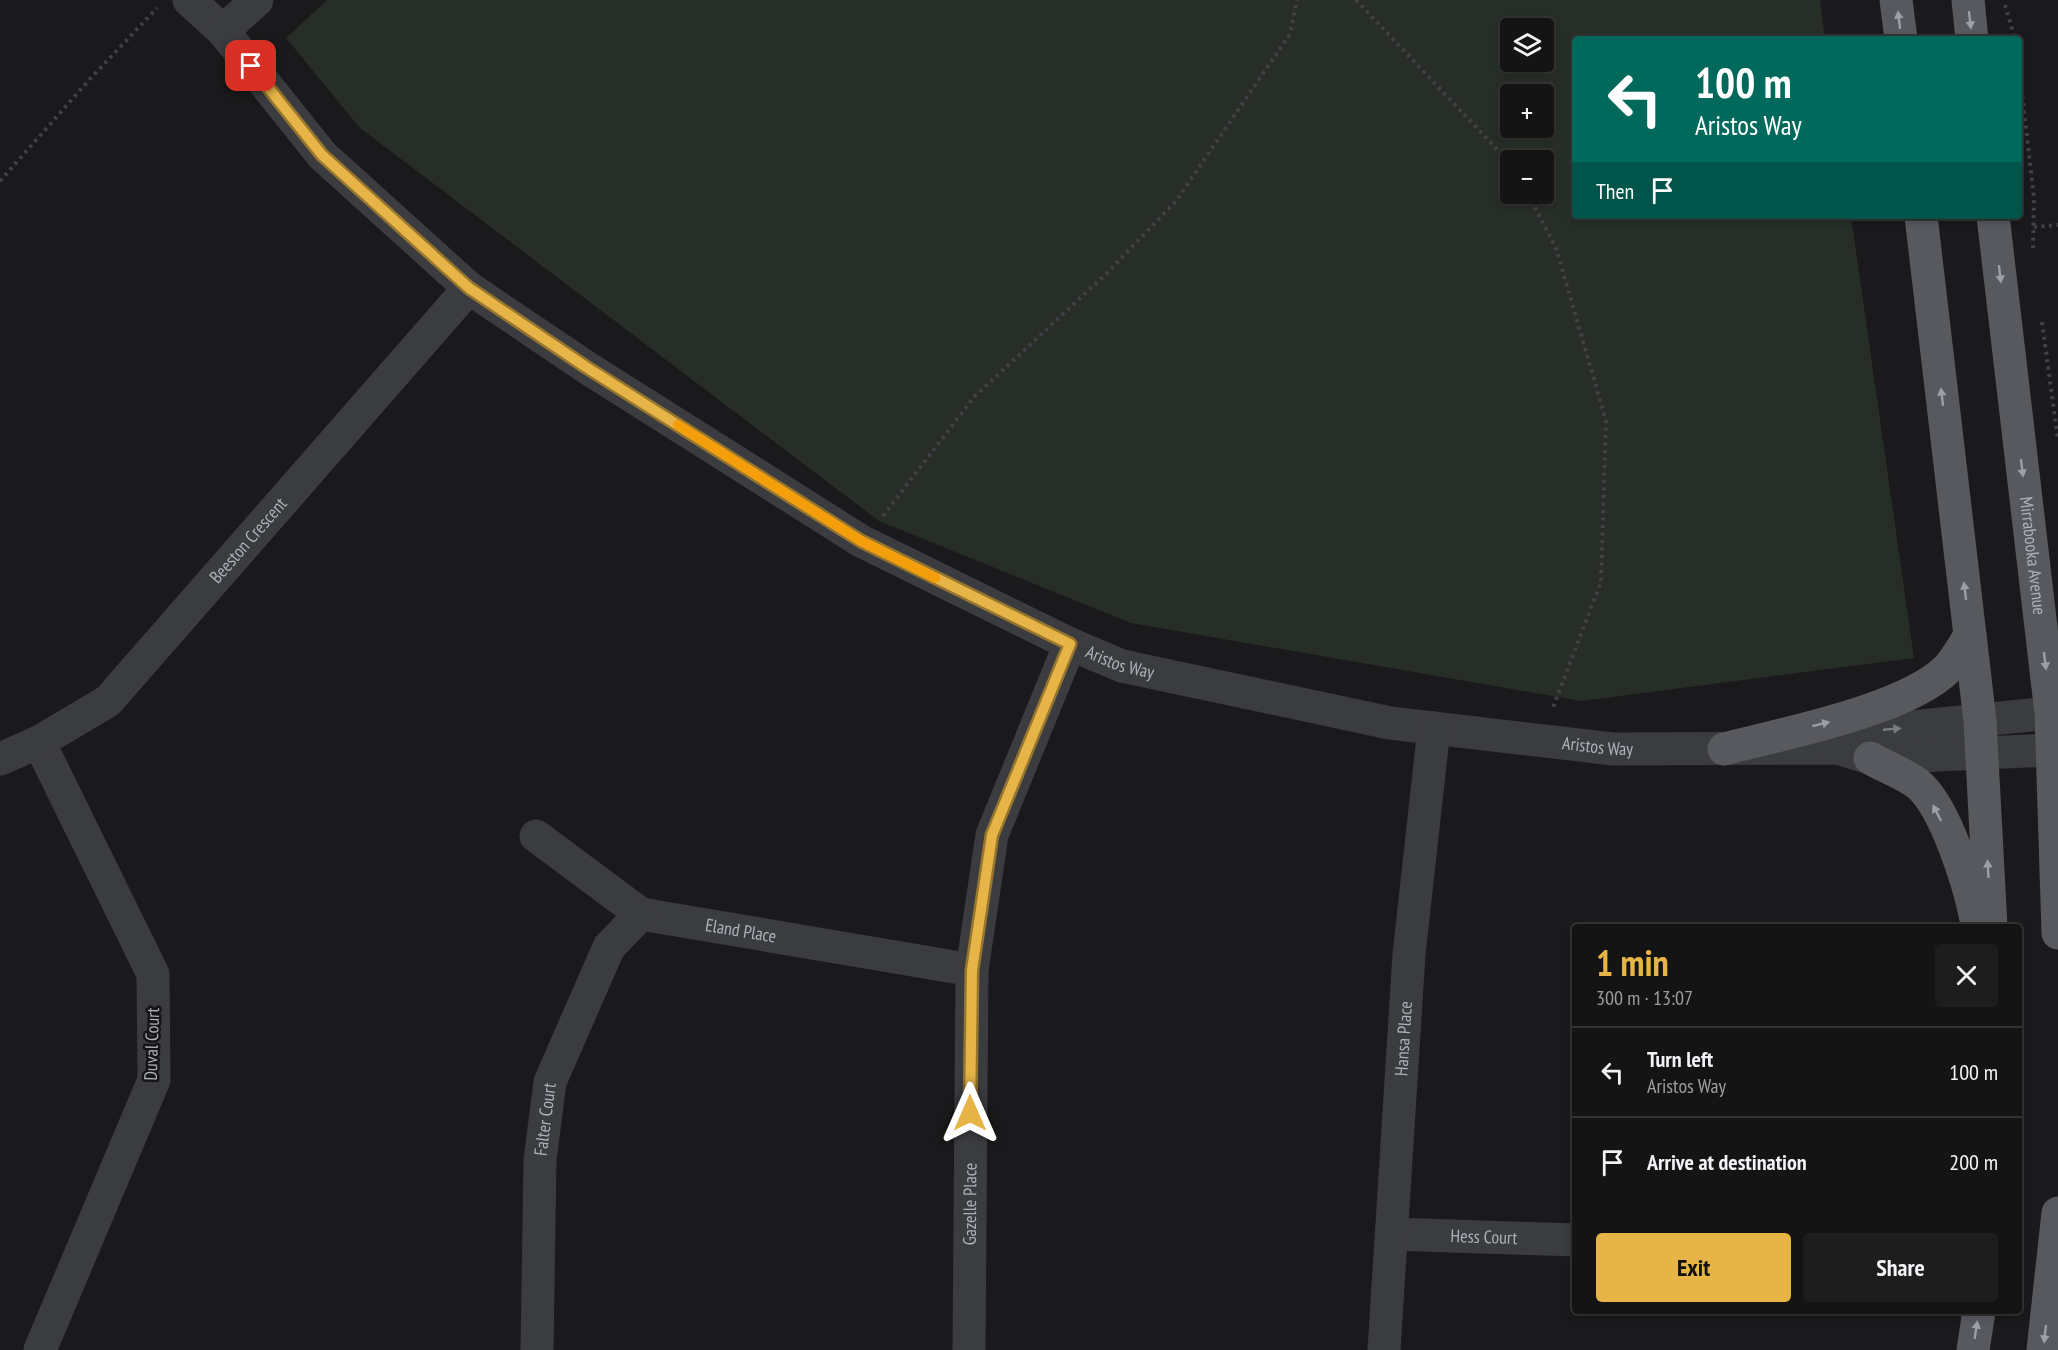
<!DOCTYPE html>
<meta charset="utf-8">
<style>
:root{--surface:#141415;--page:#1d1d1e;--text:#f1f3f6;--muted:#9d9ea0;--line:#333334;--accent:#e6b447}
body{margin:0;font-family:"PT Sans Narrow",sans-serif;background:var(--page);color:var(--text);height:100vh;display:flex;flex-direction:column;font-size:22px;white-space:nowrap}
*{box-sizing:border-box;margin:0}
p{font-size:20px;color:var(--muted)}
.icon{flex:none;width:33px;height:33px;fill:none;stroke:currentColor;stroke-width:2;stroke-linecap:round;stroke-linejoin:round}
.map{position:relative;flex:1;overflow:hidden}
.drawer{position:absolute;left:1572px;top:924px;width:450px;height:390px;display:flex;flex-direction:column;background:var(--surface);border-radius:6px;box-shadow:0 3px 9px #0003,0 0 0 2px var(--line)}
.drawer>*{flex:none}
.guide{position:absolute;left:1572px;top:36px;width:450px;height:183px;border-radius:6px;box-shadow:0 3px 9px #0003,0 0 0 2px var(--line);background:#00695c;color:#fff;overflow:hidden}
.buttons{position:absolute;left:1500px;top:18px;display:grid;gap:12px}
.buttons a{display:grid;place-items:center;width:54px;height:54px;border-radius:6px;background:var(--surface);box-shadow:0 3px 9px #0003,0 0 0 2px var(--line);font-size:30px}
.pin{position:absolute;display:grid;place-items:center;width:51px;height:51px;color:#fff;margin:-26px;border-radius:12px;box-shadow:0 3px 9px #0006}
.me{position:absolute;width:66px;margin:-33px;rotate:0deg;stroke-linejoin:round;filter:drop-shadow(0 0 4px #0008)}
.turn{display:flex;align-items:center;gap:21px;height:126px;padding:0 24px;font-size:27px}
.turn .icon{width:78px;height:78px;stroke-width:2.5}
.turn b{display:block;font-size:42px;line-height:51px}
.then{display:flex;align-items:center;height:57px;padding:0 24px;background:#0003;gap:12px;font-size:22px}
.round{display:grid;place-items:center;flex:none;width:63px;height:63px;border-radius:6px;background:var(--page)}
.overview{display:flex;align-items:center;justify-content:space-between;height:102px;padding:0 24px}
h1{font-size:36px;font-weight:700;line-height:45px;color:var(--accent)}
.action{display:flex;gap:12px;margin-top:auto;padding:12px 24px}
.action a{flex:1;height:69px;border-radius:6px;background:var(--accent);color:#111;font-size:24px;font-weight:700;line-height:69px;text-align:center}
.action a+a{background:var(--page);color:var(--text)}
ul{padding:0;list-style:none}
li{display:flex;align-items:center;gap:18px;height:90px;padding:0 24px;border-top:2px solid var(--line)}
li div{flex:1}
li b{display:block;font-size:22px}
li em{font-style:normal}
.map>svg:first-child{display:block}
.green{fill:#262e27;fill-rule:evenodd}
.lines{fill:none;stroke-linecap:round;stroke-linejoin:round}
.path{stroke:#414247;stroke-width:4;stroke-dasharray:3 4.5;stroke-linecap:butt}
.minor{stroke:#3b3c40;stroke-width:33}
.major{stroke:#57595f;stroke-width:33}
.oneway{fill:#9c9fa8}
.oneway2{fill:#7a7c83}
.route-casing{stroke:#96752e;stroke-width:15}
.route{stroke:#e6b447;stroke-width:10}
.slow{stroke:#f59e0b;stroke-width:10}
.labels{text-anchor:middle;stroke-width:5;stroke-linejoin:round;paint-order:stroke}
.street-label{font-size:18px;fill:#adb1ba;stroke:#151417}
</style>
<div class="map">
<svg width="2058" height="1350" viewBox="0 0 2058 1350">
<rect width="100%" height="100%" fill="#1a1a1c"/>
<!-- green -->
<path class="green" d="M327 0H1820L1825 39H1575V216H1851L1914 658 1581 701 1131 623 879 521 360 128 286 38ZM1510 28H1544V62H1510ZM1510 94H1544V128H1510ZM1510 160H1544V194H1510Z"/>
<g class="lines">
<!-- path -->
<g class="path">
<polyline points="1356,0 1510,163"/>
<polyline points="2005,5 2015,39"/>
<polyline points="2019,66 2034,198 2033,249"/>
<polyline points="0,181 90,79 157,8"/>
<polyline points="1528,194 1556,248 1606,421 1601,582 1552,710"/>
<polyline points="2034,227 2058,225"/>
<polyline points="2042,322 2058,440"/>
<polyline points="883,516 974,397 1105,275 1176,201 1290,34 1297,0"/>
</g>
<!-- minor -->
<g class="minor">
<path id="s1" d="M189 0 223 31 322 155 469 288 586 367 861 541 1070 644 1122 666 1390 723 1613 749 1837 748 1870 758 2052 750"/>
<polyline points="223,31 257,0"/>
<polyline points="39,742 153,974 154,1080 40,1350"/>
<polyline points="1837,748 1871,731 2051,713"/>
<path id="s2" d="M0 759 39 742 108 701 469 288"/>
<path id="s3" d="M536 836 641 914 972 970"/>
<path id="s4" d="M1392 1234 1575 1240"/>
<path id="s5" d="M537 1350 540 1160 550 1082 609 947 641 914"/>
<path id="s6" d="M969 1350 972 970 992 835 1070 644"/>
<path id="s7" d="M1384 1350 1409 954 1434 728"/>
</g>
<!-- major -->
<g class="major">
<polyline points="1896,0 1901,39"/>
<polyline points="1968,0 1972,39"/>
<polyline points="1921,216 1980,721 1991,927"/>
<path id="s8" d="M1993 216 2051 713 2058 933"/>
<path d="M1724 749C1782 734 1906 710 1947 669 1956 659 1963 647 1970 635"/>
<path d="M1870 758C1885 767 1906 774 1919 785 1946 809 1969 884 1976 919"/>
<polyline points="1973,1350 1979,1311"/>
<polyline points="2043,1350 2058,1213"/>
</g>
</g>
<!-- one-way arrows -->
<defs><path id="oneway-solid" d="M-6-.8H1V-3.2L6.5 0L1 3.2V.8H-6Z" transform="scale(1.5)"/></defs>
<g class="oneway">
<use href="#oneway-solid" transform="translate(1899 20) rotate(-97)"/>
<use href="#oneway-solid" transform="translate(1970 20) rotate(83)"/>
<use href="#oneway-solid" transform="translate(2000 274) rotate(83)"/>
<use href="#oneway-solid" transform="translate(1942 397) rotate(-97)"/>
<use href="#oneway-solid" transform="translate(2022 468) rotate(83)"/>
<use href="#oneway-solid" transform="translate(1965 591) rotate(-97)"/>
<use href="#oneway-solid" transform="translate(2045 661) rotate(83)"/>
<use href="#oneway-solid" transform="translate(1821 724) rotate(-14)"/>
<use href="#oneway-solid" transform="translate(1937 813) rotate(-117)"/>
<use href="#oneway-solid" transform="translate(1988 869) rotate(-93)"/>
<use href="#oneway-solid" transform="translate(1976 1330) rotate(-81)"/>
<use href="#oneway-solid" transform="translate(2045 1334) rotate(96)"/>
</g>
<use class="oneway2" href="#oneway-solid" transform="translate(1892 729) rotate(-5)"/>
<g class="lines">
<!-- route casing -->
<g class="route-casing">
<polyline id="route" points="251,66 322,155 469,288 586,367 861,541 1070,644 992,835 972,970 970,1113"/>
</g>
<!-- route -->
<use href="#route" class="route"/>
<!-- slow -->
<polyline class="slow" points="678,425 861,541 935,578"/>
</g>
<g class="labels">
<!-- street labels -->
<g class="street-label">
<text dy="6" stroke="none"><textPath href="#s2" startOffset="336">Beeston Crescent</textPath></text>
<text dy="6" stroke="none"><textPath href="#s8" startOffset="342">Mirrabooka Avenue</textPath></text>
<text dy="6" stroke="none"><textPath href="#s1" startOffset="1156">Aristos Way</textPath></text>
<text dy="6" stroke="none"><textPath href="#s1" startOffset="1642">Aristos Way</textPath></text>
<text dy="6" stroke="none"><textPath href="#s3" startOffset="232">Eland Place</textPath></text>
<text dy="6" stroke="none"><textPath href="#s7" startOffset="312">Hansa Place</textPath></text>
<text transform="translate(152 1044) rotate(-88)" y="6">Duval Court</text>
<text dy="6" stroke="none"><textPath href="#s5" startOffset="231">Falter Court</textPath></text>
<text dy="6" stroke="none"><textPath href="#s6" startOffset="146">Gazelle Place</textPath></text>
<text dy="6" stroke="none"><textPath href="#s4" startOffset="92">Hess Court</textPath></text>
</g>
</g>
</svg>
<div class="buttons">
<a><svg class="icon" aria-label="layers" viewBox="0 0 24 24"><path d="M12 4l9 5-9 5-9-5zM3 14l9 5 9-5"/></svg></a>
<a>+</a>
<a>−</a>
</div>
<div class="pin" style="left:251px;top:66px;background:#d93025"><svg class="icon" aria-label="arrive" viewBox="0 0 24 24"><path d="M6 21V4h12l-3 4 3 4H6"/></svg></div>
<svg class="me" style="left:970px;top:1113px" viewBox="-20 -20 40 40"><path d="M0-17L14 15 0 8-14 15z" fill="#e6b447" stroke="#fff" stroke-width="4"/></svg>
<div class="guide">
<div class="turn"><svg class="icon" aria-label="left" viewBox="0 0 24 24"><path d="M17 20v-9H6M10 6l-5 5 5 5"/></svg><div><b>100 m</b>Aristos Way</div></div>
<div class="then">Then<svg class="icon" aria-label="arrive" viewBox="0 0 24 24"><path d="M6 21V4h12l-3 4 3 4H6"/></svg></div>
</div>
<section class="drawer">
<div class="overview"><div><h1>1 min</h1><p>300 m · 13:07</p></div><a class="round"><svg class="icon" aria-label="close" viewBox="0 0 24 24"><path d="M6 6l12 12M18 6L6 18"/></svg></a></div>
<ul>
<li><svg class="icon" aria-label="left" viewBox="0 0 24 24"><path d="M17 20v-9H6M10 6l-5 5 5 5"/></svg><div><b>Turn left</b><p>Aristos Way</p></div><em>100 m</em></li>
<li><svg class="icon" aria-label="arrive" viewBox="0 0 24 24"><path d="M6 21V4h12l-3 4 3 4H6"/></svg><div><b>Arrive at destination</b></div><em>200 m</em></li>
</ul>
<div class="action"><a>Exit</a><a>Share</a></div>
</section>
</div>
